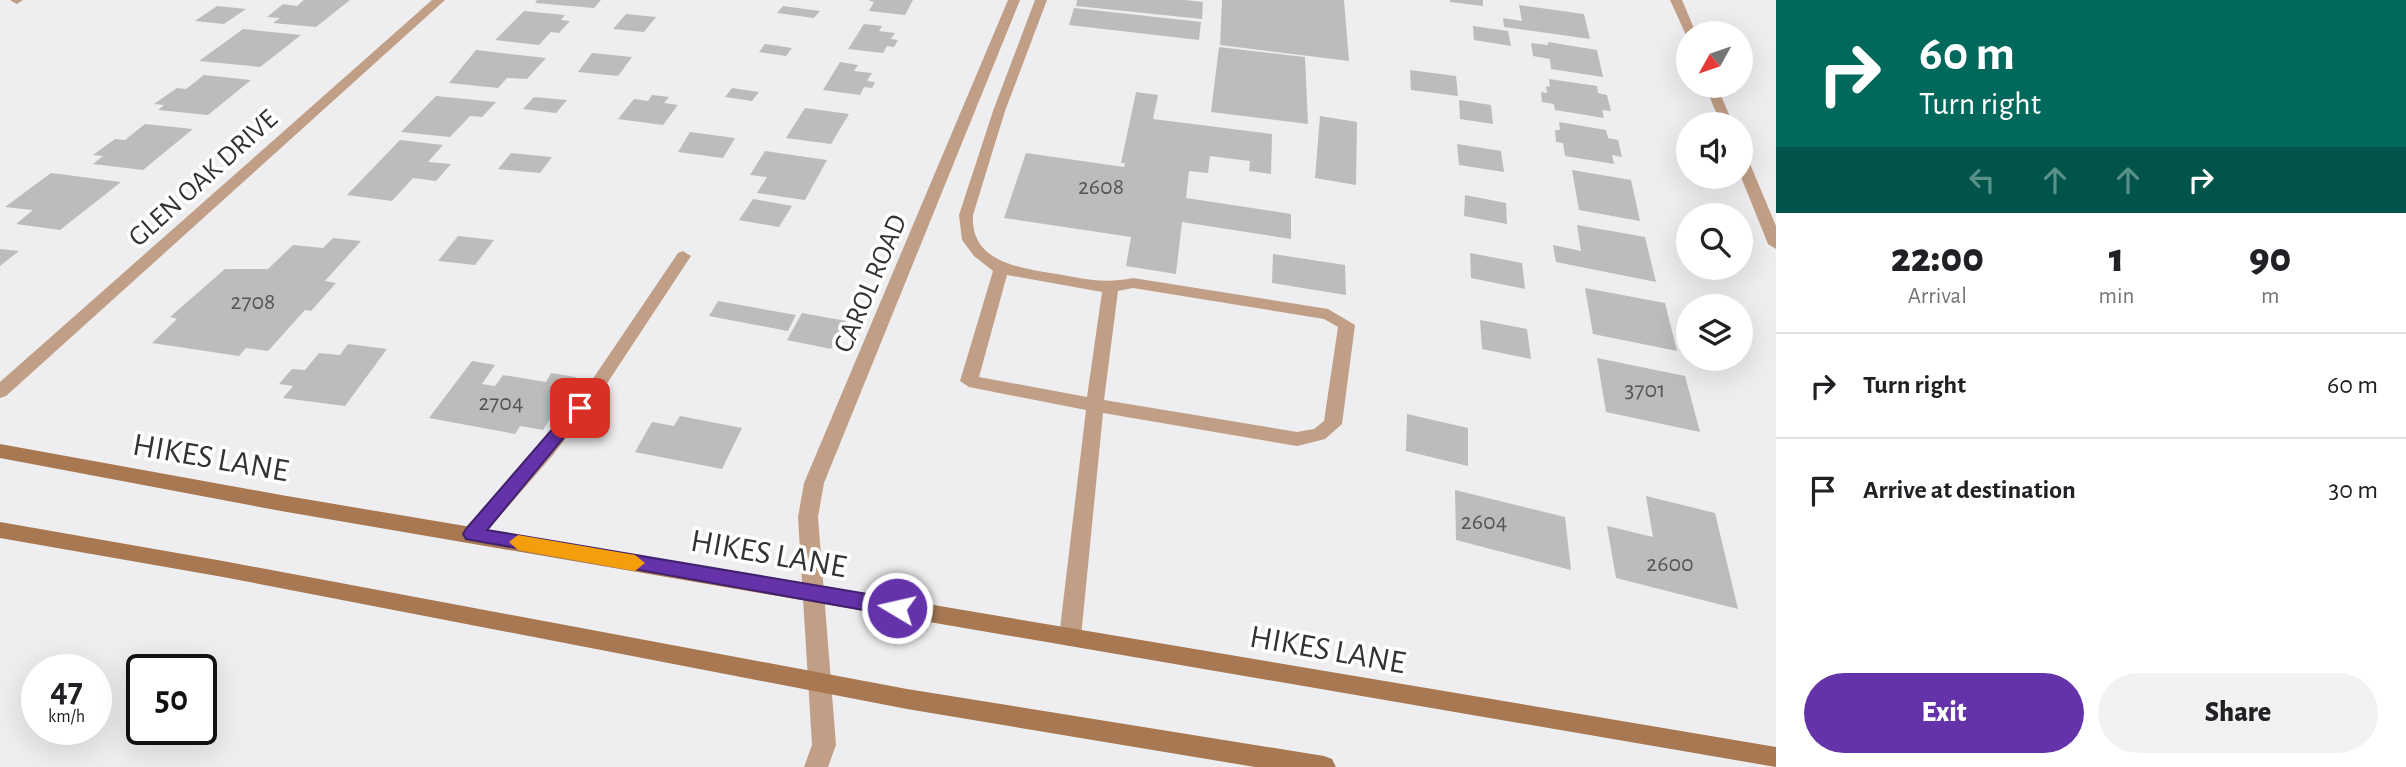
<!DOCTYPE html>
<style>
:root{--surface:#fff;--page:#f2f2f2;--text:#202124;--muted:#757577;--line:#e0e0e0;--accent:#6433aa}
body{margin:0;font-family:"Alegreya Sans",sans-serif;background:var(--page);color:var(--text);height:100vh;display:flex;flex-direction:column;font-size:26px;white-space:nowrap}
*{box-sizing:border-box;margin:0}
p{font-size:23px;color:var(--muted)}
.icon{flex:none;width:38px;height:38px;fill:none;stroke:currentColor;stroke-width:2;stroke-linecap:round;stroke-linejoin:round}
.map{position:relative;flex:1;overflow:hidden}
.side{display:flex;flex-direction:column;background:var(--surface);width:630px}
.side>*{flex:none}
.top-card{background:#00695c;color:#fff;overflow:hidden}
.needle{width:46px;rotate:230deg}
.tools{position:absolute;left:1676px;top:21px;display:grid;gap:14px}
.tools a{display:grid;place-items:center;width:77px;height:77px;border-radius:50%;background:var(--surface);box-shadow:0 7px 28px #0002;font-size:35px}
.speed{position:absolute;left:21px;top:654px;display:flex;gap:14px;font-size:35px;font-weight:700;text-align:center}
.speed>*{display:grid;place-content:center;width:91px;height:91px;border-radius:50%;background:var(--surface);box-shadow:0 7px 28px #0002;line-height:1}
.speed small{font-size:18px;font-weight:400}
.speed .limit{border:4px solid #111;border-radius:10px;background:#fff;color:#111}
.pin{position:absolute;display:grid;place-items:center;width:60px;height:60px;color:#fff;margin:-30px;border-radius:14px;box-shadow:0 4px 10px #0006}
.me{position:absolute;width:77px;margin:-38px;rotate:279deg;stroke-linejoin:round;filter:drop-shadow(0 0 5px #0008)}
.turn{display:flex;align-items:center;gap:24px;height:147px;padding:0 28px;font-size:32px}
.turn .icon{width:91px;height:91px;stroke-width:2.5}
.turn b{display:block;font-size:49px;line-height:60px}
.lanes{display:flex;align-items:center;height:66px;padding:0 28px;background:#0003;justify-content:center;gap:35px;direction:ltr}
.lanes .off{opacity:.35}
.eta{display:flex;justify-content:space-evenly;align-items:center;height:119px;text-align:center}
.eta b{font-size:42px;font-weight:800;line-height:49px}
.primary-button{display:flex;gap:14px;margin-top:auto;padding:14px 28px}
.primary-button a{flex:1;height:80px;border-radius:42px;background:var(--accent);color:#fff;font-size:28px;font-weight:800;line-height:80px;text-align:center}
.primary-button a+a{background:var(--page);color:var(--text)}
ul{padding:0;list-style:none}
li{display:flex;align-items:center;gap:21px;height:105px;padding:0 28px;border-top:2px solid var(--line)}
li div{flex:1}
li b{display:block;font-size:26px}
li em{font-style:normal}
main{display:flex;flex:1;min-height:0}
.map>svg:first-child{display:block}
.building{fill:#bdbcbb}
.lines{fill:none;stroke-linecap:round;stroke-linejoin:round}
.service{fill:#c19f86;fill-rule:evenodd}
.minor{fill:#c19f86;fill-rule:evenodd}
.secondary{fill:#a87852;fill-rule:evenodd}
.route{fill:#6433aa;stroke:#41216e;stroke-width:2}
.slow{fill:#f59e0b}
.labels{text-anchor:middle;stroke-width:7;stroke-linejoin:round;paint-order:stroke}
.number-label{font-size:24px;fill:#565556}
.street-label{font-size:28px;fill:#333334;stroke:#fff}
.near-street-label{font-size:33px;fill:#333334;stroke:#fff}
</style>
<main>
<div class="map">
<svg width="1776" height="767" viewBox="0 0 1776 767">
<rect width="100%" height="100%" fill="#eeeef0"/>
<!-- building -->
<g class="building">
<polygon points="304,0 350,0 316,27 273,23 280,18 267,17 283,4 297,6"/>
<polygon points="537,0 601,0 594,8 535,3"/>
<polygon points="868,0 913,0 905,15 869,11 874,2"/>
<polygon points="1077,0 1185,0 1203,2 1202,19 1076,6"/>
<polygon points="1222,0 1344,0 1349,61 1220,45"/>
<polygon points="1450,0 1483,0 1483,6 1450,2"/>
<polygon points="1519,5 1584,14 1590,39 1504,27 1503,18 1522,21"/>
<polygon points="217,6 246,9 224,24 195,21"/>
<polygon points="783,6 820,11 814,18 777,13"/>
<polygon points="1074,8 1201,22 1199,40 1069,25"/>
<polygon points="524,11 565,15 561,20 570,21 559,33 551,32 539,45 495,40"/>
<polygon points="626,14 656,17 644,32 613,29"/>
<polygon points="864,24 882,26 879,31 895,33 891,39 898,40 894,47 887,46 883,53 848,49"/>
<polygon points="1473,26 1508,31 1511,46 1474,40"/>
<polygon points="243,29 301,35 260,67 199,61"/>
<polygon points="1548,42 1597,50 1603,77 1551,69 1550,59 1533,56 1531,43 1548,45"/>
<polygon points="765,44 792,48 786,56 759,52"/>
<polygon points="1219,47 1305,57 1308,124 1211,112"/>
<polygon points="476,50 546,58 527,79 507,78 498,88 449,83"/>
<polygon points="592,53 632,57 618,76 578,72"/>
<polygon points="840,62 858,65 854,71 872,73 867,81 875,82 872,88 864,87 860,95 823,90"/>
<polygon points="1410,70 1456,76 1458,96 1411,90"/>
<polygon points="204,75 251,80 208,115 158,110 164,105 154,104 177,88 186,89"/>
<polygon points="1549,79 1597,86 1598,93 1607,95 1611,111 1602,110 1604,118 1555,110 1554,104 1542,102 1541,92 1547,93 1546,86 1550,87"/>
<polygon points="732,88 759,92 752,101 725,97"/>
<polygon points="1136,92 1158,95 1153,119 1272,134 1271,174 1249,171 1250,161 1210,156 1208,173 1189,171 1186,198 1291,214 1291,239 1182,222 1176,274 1126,266 1131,237 1004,218 1026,153 1124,167 1125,163 1121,163"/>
<polygon points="652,95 669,97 664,103 678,105 663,125 618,119 634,99 648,101"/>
<polygon points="436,96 496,102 482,117 470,116 450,137 401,132"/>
<polygon points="534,97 567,100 556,113 523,109"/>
<polygon points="1459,100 1491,105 1493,124 1460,119"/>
<polygon points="805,108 849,114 831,144 786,138"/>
<polygon points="1320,116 1357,122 1356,185 1315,178"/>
<polygon points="1559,122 1606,130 1608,138 1618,140 1622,157 1612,155 1614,164 1565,156 1563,143 1556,142 1555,130 1560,130"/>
<polygon points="145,124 193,129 143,170 93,164 103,156 93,155 115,139 125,140"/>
<polygon points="690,132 735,138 723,158 678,152"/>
<polygon points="400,140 443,145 428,162 451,164 436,181 413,178 392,201 347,195"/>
<polygon points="1457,144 1501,151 1504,172 1459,165"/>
<polygon points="765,151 827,160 805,200 757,193 767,177 750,175"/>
<polygon points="511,153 552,157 540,173 498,169"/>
<polygon points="1572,170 1631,180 1640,221 1579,210"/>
<polygon points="51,173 121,182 60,230 16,224 33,210 5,207"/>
<polygon points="1465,195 1506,203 1507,224 1464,216"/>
<polygon points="753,199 792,206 779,227 739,220"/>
<polygon points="1577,225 1645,237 1656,282 1556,262 1553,245 1581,251"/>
<polygon points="458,236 494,240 475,265 438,261"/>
<polygon points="333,238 361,241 325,281 336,283 311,311 305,310 268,351 246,348 239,356 152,343 177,319 170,317 225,269 268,269 293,245 323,248"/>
<polygon points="0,249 19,251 0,266"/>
<polygon points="1470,253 1522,263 1525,289 1471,278"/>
<polygon points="1273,254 1345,265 1346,295 1272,283"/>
<polygon points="1585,288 1665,303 1677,351 1593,334"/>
<polygon points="718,301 796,315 788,331 709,316"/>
<polygon points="802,313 846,321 831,349 787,340"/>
<polygon points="1480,320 1527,329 1531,359 1482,349"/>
<polygon points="348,344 387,349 345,406 283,398 293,386 279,384 292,369 305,370 319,353 340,355"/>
<polygon points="1597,358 1685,376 1700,432 1606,412"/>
<polygon points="472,361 495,365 482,384 495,386 503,375 546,382 551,373 576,377 543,430 520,426 515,434 429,418"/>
<polygon points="1407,414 1468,428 1468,466 1406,451"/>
<polygon points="680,416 742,428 722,469 635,452 652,422 674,426"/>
<polygon points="1455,490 1565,517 1571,570 1456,540"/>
<polygon points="1646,496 1715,513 1738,609 1616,578 1607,526 1653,537"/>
</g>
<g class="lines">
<!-- service -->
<g class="service">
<path d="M1035 0H1047L1005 111 973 215C970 263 1021 268 1057 274 1085 279 1105 284 1133 278L1328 309 1355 325 1342 424 1325 439 1297 446 1103 413 1081 637 1078 644 1070 646 1062 644 1059 637 1086 410 969 387 960 381 993 271 974 256 962 240 959 215 993 111ZM1007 275 1102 292 1087 397 979 377ZM1133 288 1324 319 1338 327 1324 421 1314 429 1297 432 1104 400 1118 291Z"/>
<polygon points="683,251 691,256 602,391 553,455 479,540 472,542 465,540 462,534 465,528 539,445 590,383 678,253"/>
</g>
<!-- minor -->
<g class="minor">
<polygon points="23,0 17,4 11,1 11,0"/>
<polygon points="432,0 445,0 6,396 0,398 0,382"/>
<polygon points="1008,0 1020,0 824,483 818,517 836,745 828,767 804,767 812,745 798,517 804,483"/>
<polygon points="1670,0 1682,0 1696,33 1686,35"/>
<polygon points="1705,86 1717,86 1733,124 1721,124"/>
<polygon points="1741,155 1748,159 1776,226 1776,249 1768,244 1741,177"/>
</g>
<!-- secondary -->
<g class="secondary">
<polygon points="0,444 281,495 1776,747 1776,767 281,511 0,458"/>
<polygon points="0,522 223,561 907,689 1324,756 1332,759 1336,767 1255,767 907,709 223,577 0,538"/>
</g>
</g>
<!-- route -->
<polygon class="route" points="580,402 588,408 585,412 487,530 897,599 904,602 907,608 904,613 897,616 466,539 463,534 466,529 574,404"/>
<!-- slow -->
<polygon class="slow" points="518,535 635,555 645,563 635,571 518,550 509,542"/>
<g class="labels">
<!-- number labels -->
<g class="number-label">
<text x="1101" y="194">2608</text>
<text x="253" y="309">2708</text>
<text x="1645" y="397">3701</text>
<text x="501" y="410">2704</text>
<text x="1484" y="529">2604</text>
<text x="1670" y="571">2600</text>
</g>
<!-- street labels -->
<g class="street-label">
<text transform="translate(202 177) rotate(-42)" y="10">GLEN OAK DRIVE</text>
<text transform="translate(869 283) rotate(-67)" y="10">CAROL ROAD</text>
</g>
<!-- near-street labels -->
<g class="near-street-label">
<text transform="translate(211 456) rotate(10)" y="12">HIKES LANE</text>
<text transform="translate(769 552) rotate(10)" y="12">HIKES LANE</text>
<text transform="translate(1328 648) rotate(10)" y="12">HIKES LANE</text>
</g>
</g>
</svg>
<div class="tools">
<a><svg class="needle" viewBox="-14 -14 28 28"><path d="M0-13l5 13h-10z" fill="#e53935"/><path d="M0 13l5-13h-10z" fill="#757577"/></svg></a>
<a><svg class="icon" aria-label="sound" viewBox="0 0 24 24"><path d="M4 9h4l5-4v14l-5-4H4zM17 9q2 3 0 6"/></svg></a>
<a><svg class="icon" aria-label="search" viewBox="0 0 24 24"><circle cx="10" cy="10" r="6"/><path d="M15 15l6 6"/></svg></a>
<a><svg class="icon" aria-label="layers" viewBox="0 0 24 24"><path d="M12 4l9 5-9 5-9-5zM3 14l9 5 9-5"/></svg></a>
</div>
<div class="speed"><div>47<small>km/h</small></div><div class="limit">50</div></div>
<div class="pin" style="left:580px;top:408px;background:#d93025"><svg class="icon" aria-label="arrive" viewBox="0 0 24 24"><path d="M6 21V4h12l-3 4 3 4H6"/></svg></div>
<svg class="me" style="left:897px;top:608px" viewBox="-20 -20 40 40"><circle r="17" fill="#6433aa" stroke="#fff" stroke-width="3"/><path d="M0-11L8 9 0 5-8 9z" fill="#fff"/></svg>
</div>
<section class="side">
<div class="top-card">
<div class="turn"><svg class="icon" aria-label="right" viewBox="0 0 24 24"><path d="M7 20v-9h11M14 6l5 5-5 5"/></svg><div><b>60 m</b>Turn right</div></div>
<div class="lanes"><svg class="icon off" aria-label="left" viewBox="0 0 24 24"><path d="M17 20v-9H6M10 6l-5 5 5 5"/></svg><svg class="icon off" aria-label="ahead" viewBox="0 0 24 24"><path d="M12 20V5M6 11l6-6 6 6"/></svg><svg class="icon off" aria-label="ahead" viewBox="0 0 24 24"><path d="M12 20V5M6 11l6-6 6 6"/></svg><svg class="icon" aria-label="right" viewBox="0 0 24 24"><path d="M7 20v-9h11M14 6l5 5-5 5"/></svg></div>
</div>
<div class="eta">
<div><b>22:00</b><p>Arrival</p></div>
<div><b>1</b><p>min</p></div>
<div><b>90</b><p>m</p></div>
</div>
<ul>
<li><svg class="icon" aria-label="right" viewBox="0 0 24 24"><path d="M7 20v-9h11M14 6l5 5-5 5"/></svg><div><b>Turn right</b></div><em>60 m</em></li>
<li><svg class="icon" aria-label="arrive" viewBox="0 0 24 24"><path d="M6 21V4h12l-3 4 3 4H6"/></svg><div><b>Arrive at destination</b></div><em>30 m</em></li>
</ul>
<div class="primary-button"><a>Exit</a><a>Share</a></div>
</section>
</main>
